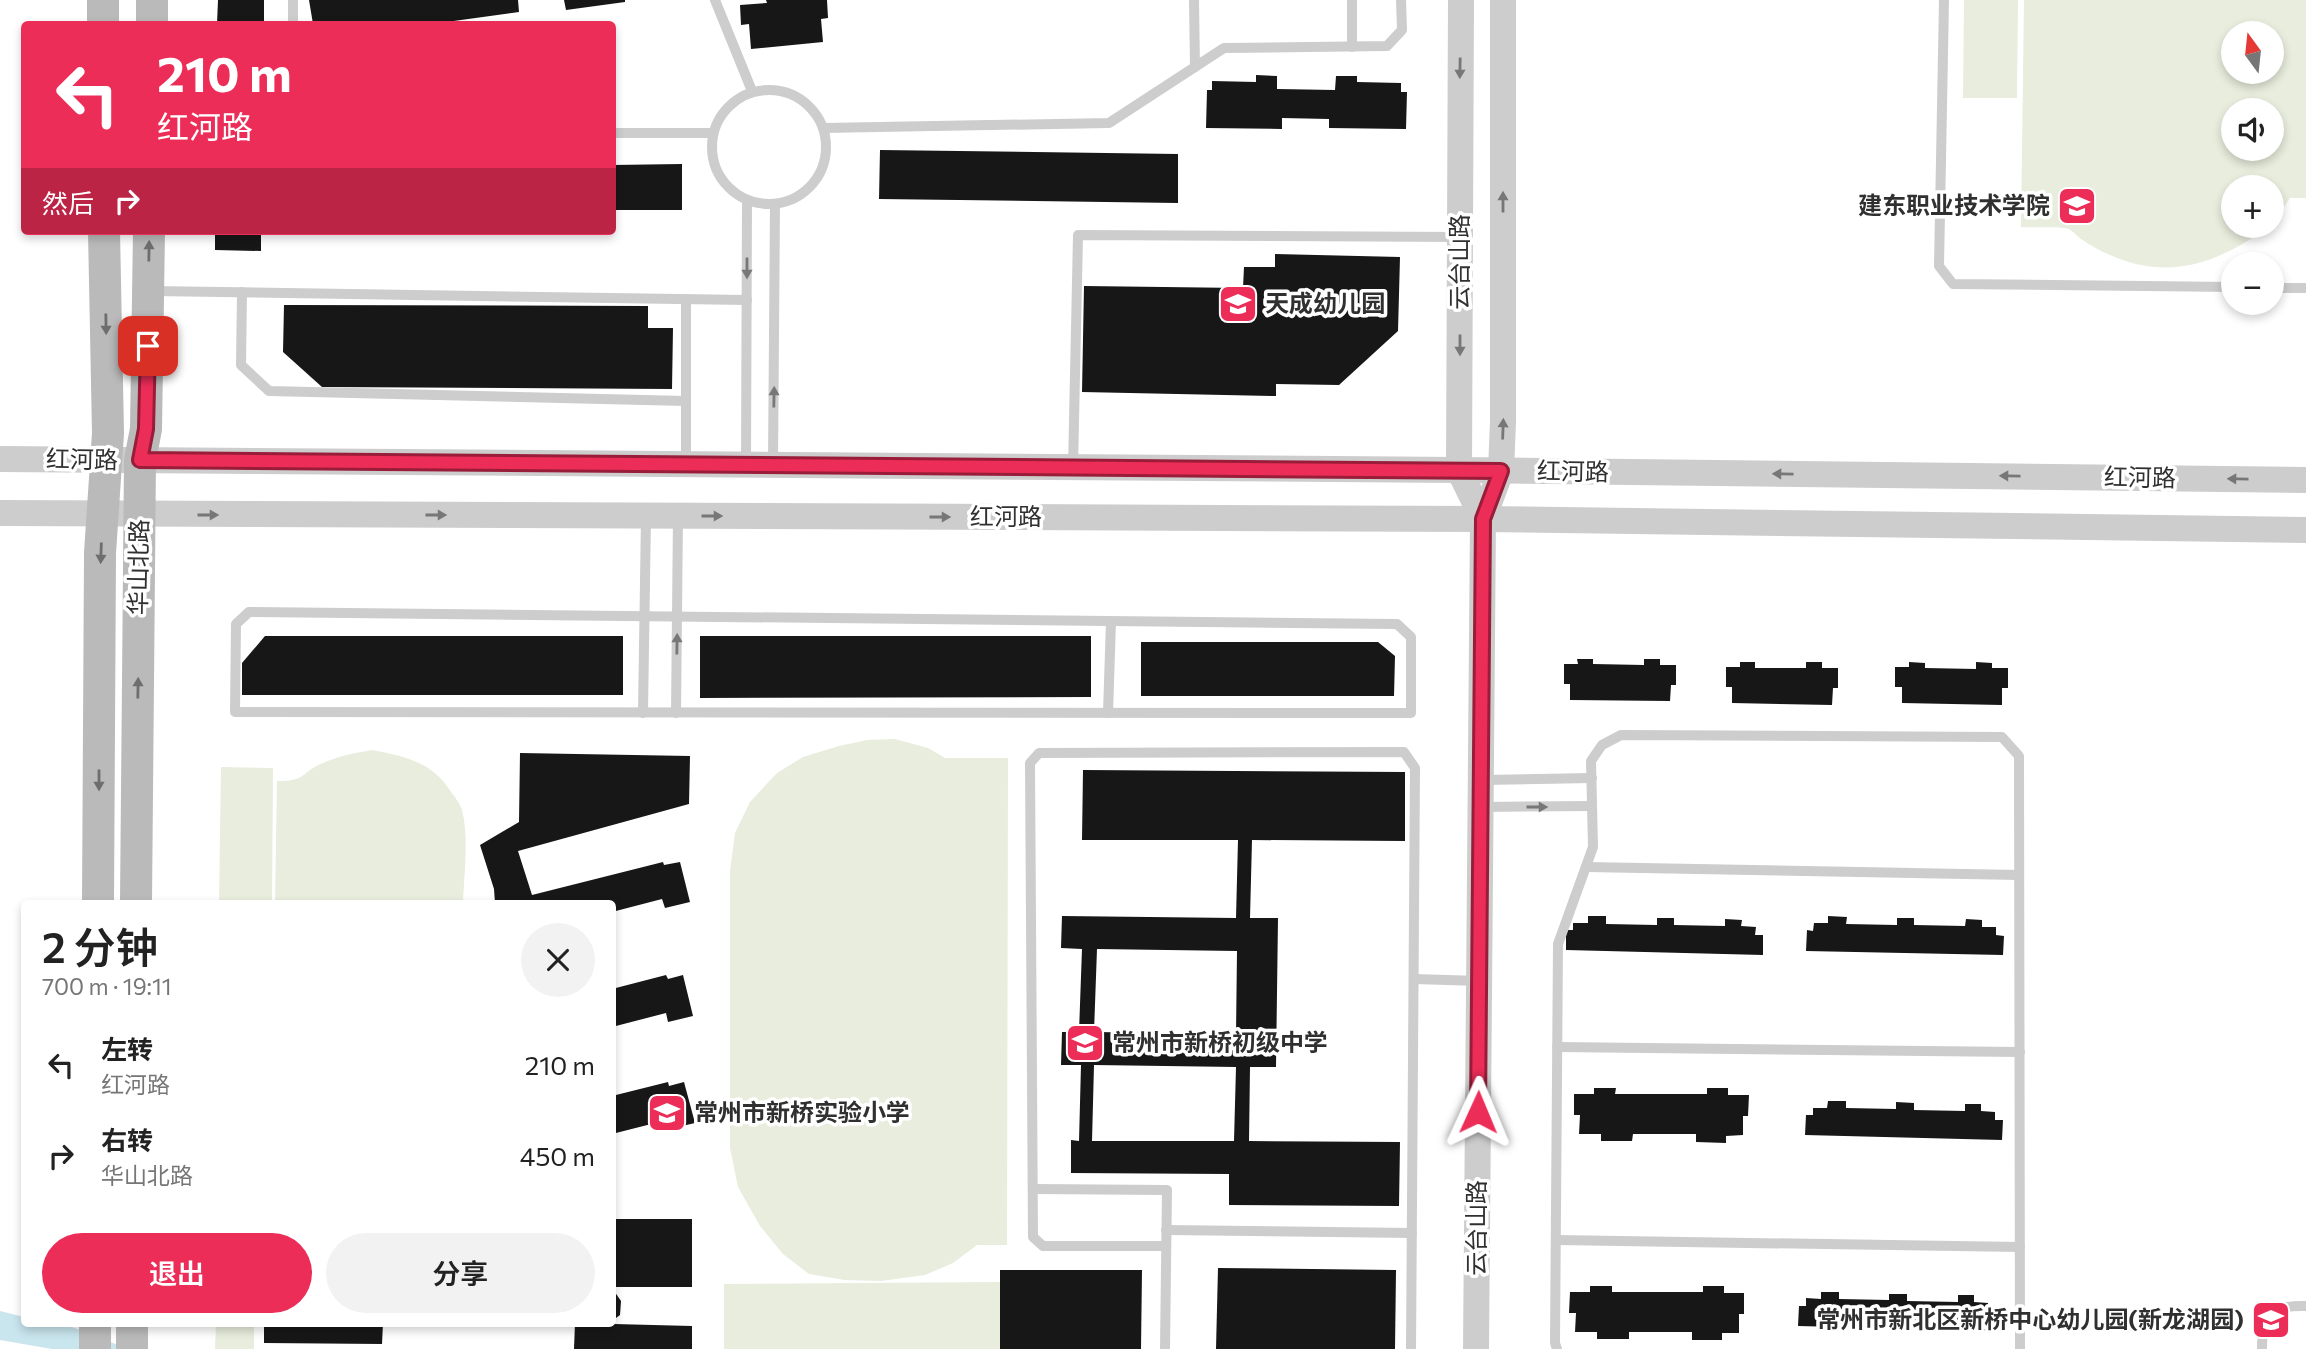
<!DOCTYPE html>
<html lang="zh">
<meta charset="utf-8">
<style>
:root{--surface:#fff;--page:#f2f2f2;--text:#222;--muted:#767676;--accent:#ec2d58}
body{margin:0;font-family:Commissioner,"Noto Sans SC",sans-serif;background:var(--page);color:var(--text);height:100vh;display:flex;flex-direction:column;font-size:26px;white-space:nowrap}
*{box-sizing:border-box;margin:0}
p{font-size:23px;color:var(--muted)}
.icon{flex:none;width:38px;height:38px;fill:none;stroke:currentColor;stroke-width:2;stroke-linecap:round;stroke-linejoin:round}
.map{position:relative;flex:1;overflow:hidden}
.sheet{position:absolute;left:21px;top:900px;width:595px;height:427px;display:flex;flex-direction:column;background:var(--surface);border-radius:7px;box-shadow:0 4px 10px #0003}
.sheet>*{flex:none}
.hud{position:absolute;left:21px;top:21px;width:595px;height:214px;border-radius:7px;box-shadow:0 4px 10px #0003;background:#ec2d58;color:#fff;overflow:hidden}
.needle{width:46px;rotate:345deg}
.tools{position:absolute;left:2221px;top:21px;display:grid;gap:14px}
.tools a{display:grid;place-items:center;width:63px;height:63px;border-radius:50%;background:var(--surface);box-shadow:0 4px 10px #0003;font-size:35px}
.pin{position:absolute;display:grid;place-items:center;width:60px;height:60px;color:#fff;margin:-30px;border-radius:14px;box-shadow:0 4px 10px #0006}
.me{position:absolute;width:77px;margin:-38px;rotate:1deg;stroke-linejoin:round;filter:drop-shadow(0 0 5px #0008)}
.turn{display:flex;align-items:center;gap:24px;height:147px;padding:0 21px;font-size:32px}
.turn .icon{width:91px;height:91px;stroke-width:2.5}
.turn b{display:block;font-size:49px;line-height:60px}
.then{display:flex;align-items:center;height:66px;padding:0 21px;background:#0003;gap:14px;font-size:26px}
.round{display:grid;place-items:center;flex:none;width:74px;height:74px;border-radius:37px;background:var(--page)}
.headline{display:flex;align-items:center;justify-content:space-between;height:119px;padding:0 21px}
h1{font-size:42px;font-weight:600;line-height:52px}
.action{display:flex;gap:14px;margin-top:auto;padding:14px 21px}
.action a{flex:1;height:80px;border-radius:42px;background:var(--accent);color:#fff;font-size:28px;font-weight:600;line-height:80px;text-align:center}
.action a+a{background:var(--page);color:var(--text)}
ul{padding:0;list-style:none}
li{display:flex;align-items:center;gap:21px;height:91px;padding:0 21px}
li div{flex:1}
li b{display:block;font-size:26px}
li em{font-style:normal}
.map>svg:first-child{display:block}
.green{fill:#e8eddd;fill-rule:evenodd}
.water{fill:#c9e5ee}
.building{fill:#171717;fill-rule:evenodd}
.lines{fill:none;stroke-linecap:round;stroke-linejoin:round}
.service{stroke:#cdcdcd;stroke-width:10}
.tertiary{stroke:#cdcdcd;stroke-width:26}
.secondary{stroke:#bababa;stroke-width:32}
.oneway{fill:#777}
.oneway2{fill:#6e6e6e}
.route-casing{stroke:#991d39;stroke-width:18}
.route{stroke:#ec2d58;stroke-width:12}
.labels{text-anchor:middle;stroke-width:7;stroke-linejoin:round;paint-order:stroke}
.poi-label{font-size:24px;font-weight:bold;fill:#303030;stroke:#fff;text-anchor:start}
.street-label{font-size:24px;fill:#303030;stroke:#fff}
</style>
<div class="map">
<svg width="2306" height="1349" viewBox="0 0 2306 1349">
<rect width="100%" height="100%" fill="#fff"/>
<!-- green -->
<g class="green">
<polygon points="1964,0 2018,0 2017,98 1963,98"/>
<path d="M2024 0H2306V198H2290L2272 225V187H2233V226H2270C2220 262 2170 282 2110 255 2100 251 2090 245 2081 239 2078 237 2073 231 2069 229 2061 226 2031 228 2021 227ZM2233 33H2272V72H2233ZM2233 110H2272V149H2233Z"/>
<polygon points="895,739 928,748 945,758 1008,758 1007,1245 977,1245 953,1263 925,1275 881,1281 845,1280 809,1274 783,1254 760,1226 738,1187 730,1148 730,871 735,833 750,802 777,773 803,757 839,746 867,740"/>
<path d="M372 750C404 756 433 762 451 792 455 797 460 804 462 810 469 837 464 875 463 903H275L277 781C308 781 299 773 323 763 339 756 355 753 372 750Z"/>
<polygon points="221,767 273,768 272,903 219,903"/>
<polygon points="1000,1282 1000,1349 724,1349 724,1284"/>
<polygon points="216,1323 254,1323 254,1349 215,1349"/>
</g>
<!-- water -->
<polygon class="water" points="0,1311 24,1317 24,1323 53,1323 75,1328 128,1349 52,1349 0,1340"/>
<!-- building -->
<g class="building">
<polygon points="218,0 264,0 264,24 217,24"/>
<polygon points="309,0 518,0 519,12 432,24 313,24"/>
<polygon points="564,0 625,0 625,2 566,10"/>
<polygon points="766,0 827,0 828,18 821,19 823,42 751,49 749,24 741,25 740,5 767,3"/>
<polygon points="1256,75 1277,76 1277,89 1335,90 1336,76 1357,76 1357,82 1401,83 1401,92 1407,92 1406,129 1329,128 1329,119 1282,118 1282,129 1206,128 1207,90 1212,90 1212,81 1256,82"/>
<polygon points="880,150 1178,154 1178,203 879,199"/>
<polygon points="682,164 682,210 612,210 612,165"/>
<polygon points="215,231 261,231 261,251 215,250"/>
<polygon points="1275,254 1400,257 1398,331 1339,385 1276,384 1276,396 1082,392 1084,286 1243,288 1244,267 1275,267"/>
<polygon points="284,305 648,306 648,328 673,328 672,389 322,387 283,352"/>
<polygon points="265,636 623,636 623,695 242,695 242,663"/>
<polygon points="700,636 1091,636 1091,697 700,698"/>
<polygon points="1141,642 1378,642 1395,656 1394,696 1141,696"/>
<polygon points="1577,659 1593,659 1593,664 1644,665 1644,659 1660,659 1660,665 1676,665 1676,685 1671,685 1670,701 1570,700 1570,684 1564,684 1564,664 1578,664"/>
<polygon points="1740,662 1755,662 1755,668 1806,668 1806,662 1822,662 1822,668 1838,668 1838,688 1833,688 1832,705 1732,703 1732,687 1726,687 1726,667 1740,667"/>
<polygon points="1909,662 1925,663 1925,668 1976,669 1976,662 1992,663 1992,668 2008,668 2008,688 2002,688 2002,705 1902,703 1902,687 1895,687 1895,667 1909,667"/>
<polygon points="520,753 690,756 689,804 518,851 532,895 663,862 664,865 680,862 690,902 665,908 662,899 612,912 612,903 495,903 494,889 480,845 519,822"/>
<path d="M1083 770 1405 772V841L1252 840 1250 918H1278L1276 1067H1250L1249 1141 1400 1142 1399 1206 1229 1205V1174L1071 1173V1140L1079 1141 1081 1065H1061L1062 1032H1079L1082 949 1061 948 1062 916 1236 918 1238 840H1082ZM1097 949 1237 951 1236 1034 1094 1032ZM1094 1065 1236 1067 1234 1141H1092Z"/>
<polygon points="1588,916 1606,916 1606,924 1657,925 1657,918 1674,918 1674,925 1725,926 1725,919 1742,920 1741,926 1756,927 1755,935 1763,935 1763,955 1566,950 1566,930 1573,930 1573,923 1588,923"/>
<polygon points="1828,916 1847,917 1846,924 1897,925 1897,918 1914,918 1914,925 1965,926 1966,919 1982,920 1982,927 1996,927 1996,935 2004,936 2003,955 1806,951 1807,930 1813,931 1814,923 1828,923"/>
<polygon points="666,975 668,979 683,975 693,1016 668,1022 666,1013 612,1027 612,989"/>
<polygon points="668,1082 669,1086 684,1082 695,1123 669,1129 667,1120 612,1134 612,1096"/>
<polygon points="1594,1088 1616,1088 1615,1094 1707,1094 1707,1088 1728,1088 1728,1095 1749,1095 1748,1116 1743,1116 1743,1135 1726,1136 1726,1143 1696,1142 1696,1134 1633,1134 1632,1141 1601,1141 1601,1134 1579,1134 1580,1115 1574,1115 1574,1094 1594,1094"/>
<polygon points="1828,1101 1846,1101 1846,1108 1896,1109 1896,1102 1914,1103 1914,1110 1965,1111 1965,1104 1981,1104 1981,1111 1995,1112 1995,1120 2003,1120 2002,1140 1805,1135 1806,1115 1813,1115 1813,1108 1827,1108"/>
<rect x="612" y="1219" width="80" height="68"/>
<polygon points="1218,1268 1396,1270 1395,1349 1216,1349"/>
<polygon points="1000,1270 1142,1270 1141,1349 1000,1349"/>
<polygon points="1590,1286 1612,1286 1612,1292 1703,1292 1703,1286 1724,1286 1724,1293 1744,1293 1744,1314 1739,1314 1739,1333 1722,1333 1722,1340 1692,1340 1692,1332 1629,1332 1629,1339 1597,1339 1597,1332 1575,1332 1576,1313 1569,1313 1570,1292 1590,1292"/>
<polygon points="612,1288 621,1301 620,1315 612,1321"/>
<polygon points="1821,1292 1839,1292 1839,1299 1889,1300 1889,1294 1907,1294 1907,1301 1958,1302 1958,1295 1974,1295 1974,1302 1988,1303 1988,1311 1996,1311 1996,1331 1798,1326 1799,1306 1806,1306 1806,1298 1821,1299"/>
<polygon points="264,1323 383,1323 382,1344 264,1343"/>
<polygon points="575,1323 692,1326 692,1349 574,1349"/>
</g>
<g class="lines">
<!-- service -->
<g class="service">
<polyline points="293,0 293,24"/>
<polyline points="715,0 752,91"/>
<polyline points="1194,0 1195,67"/>
<polyline points="1944,0 1939,266 1953,284 2233,287"/>
<polyline points="1352,47 1352,0"/>
<circle cx="769" cy="147" r="57"/>
<polyline points="823,128 1109,123 1224,48 1387,46 1402,30 1401,0"/>
<polyline points="612,133 713,133"/>
<polyline points="2272,288 2306,288"/>
<polyline points="151,291 747,300"/>
<polyline points="242,292 241,365 269,391 686,401"/>
<polyline points="746,463 747,200"/>
<polyline points="686,465 686,299"/>
<polyline points="773,465 775,204"/>
<polyline points="1073,468 1078,235 1461,237"/>
<polygon points="249,612 1397,624 1411,637 1411,713 235,712 236,624"/>
<polyline points="643,713 646,516"/>
<polyline points="676,713 678,516"/>
<polyline points="1108,713 1111,621"/>
<polyline points="1483,780 1592,778"/>
<polyline points="1481,807 1592,806"/>
<polyline points="1586,867 2019,875"/>
<polyline points="1414,979 1480,981"/>
<polyline points="1557,1047 2020,1052"/>
<polyline points="1033,1189 1167,1190 1165,1349"/>
<polyline points="1166,1230 1412,1233"/>
<polyline points="1556,1240 2020,1247"/>
<polyline points="1166,1246 1043,1246 1033,1237 1030,763 1039,753 1404,752 1415,768 1411,1349"/>
<polyline points="1557,1349 1555,1343 1558,944 1593,847 1591,761 1602,745 1621,735 2002,737 2019,756 2020,1349"/>
<path d="M2262 1349C2262 1314 2271 1305 2306 1306"/>
</g>
<!-- tertiary -->
<g class="tertiary">
<polyline points="1461,0 1459,470 1483,519"/>
<polyline points="0,459 1459,470 2306,480"/>
<polyline points="0,513 1483,519 2306,530"/>
<polyline points="1476,1349 1483,519 1501,471 1503,421 1503,0"/>
</g>
<!-- secondary -->
<g class="secondary">
<polyline points="103,24 103,0"/>
<polyline points="152,24 152,0"/>
<polyline points="98,903 100,553 108,433 104,231"/>
<polyline points="136,903 140,460 146,429 149,231"/>
<polyline points="95,1349 95,1323"/>
<polyline points="132,1349 132,1323"/>
</g>
</g>
<!-- one-way arrows -->
<defs><path id="oneway-solid" d="M-6-.8H1V-3.2L6.5 0L1 3.2V.8H-6Z" transform="scale(1.75)"/></defs>
<g class="oneway">
<use href="#oneway-solid" transform="translate(1460 68) rotate(91)"/>
<use href="#oneway-solid" transform="translate(1503 202) rotate(-90)"/>
<use href="#oneway-solid" transform="translate(747 268) rotate(90)"/>
<use href="#oneway-solid" transform="translate(1460 345) rotate(90)"/>
<use href="#oneway-solid" transform="translate(774 397) rotate(-89)"/>
<use href="#oneway-solid" transform="translate(1503 429) rotate(-88)"/>
<use href="#oneway-solid" transform="translate(1783 474) rotate(-179)"/>
<use href="#oneway-solid" transform="translate(2010 476) rotate(-179)"/>
<use href="#oneway-solid" transform="translate(2238 479) rotate(-179)"/>
<use href="#oneway-solid" transform="translate(208 515)"/>
<use href="#oneway-solid" transform="translate(436 515)"/>
<use href="#oneway-solid" transform="translate(712 516)"/>
<use href="#oneway-solid" transform="translate(940 517)"/>
<use href="#oneway-solid" transform="translate(677 644) rotate(-89)"/>
<use href="#oneway-solid" transform="translate(1537 807)"/>
</g>
<g class="oneway2">
<use href="#oneway-solid" transform="translate(149 251) rotate(-89)"/>
<use href="#oneway-solid" transform="translate(106 324) rotate(89)"/>
<use href="#oneway-solid" transform="translate(101 553) rotate(92)"/>
<use href="#oneway-solid" transform="translate(138 688) rotate(-89)"/>
<use href="#oneway-solid" transform="translate(99 780) rotate(90)"/>
</g>
<g class="lines">
<!-- route casing -->
<g class="route-casing">
<polyline id="route" points="148,346 146,429 140,460 1501,471 1483,519 1478,1112"/>
</g>
<!-- route -->
<use href="#route" class="route"/>
</g>
<!-- icons -->
<defs>
<g id="school-square" transform="scale(2.0125)"><rect x="-9" y="-9" width="18" height="18" rx="4" fill="#ec2d58" stroke="#fff"/><path d="M0-5L7-2L0 1L-7-2ZM-4 1L0 2.5L4 1V4Q0 6-4 4Z" fill="#fff"/></g>
</defs>
<g fill-rule="evenodd">
<use href="#school-square" x="2077" y="206"/>
<use href="#school-square" x="1238" y="304"/>
<use href="#school-square" x="1085" y="1043"/>
<use href="#school-square" x="667" y="1113"/>
<use href="#school-square" x="2271" y="1320"/>
</g>
<g class="labels">
<!-- poi labels -->
<g class="poi-label">
<text x="2050" y="214" text-anchor="end">建东职业技术学院</text>
<text x="1265" y="312">天成幼儿园</text>
<text x="1112" y="1051">常州市新桥初级中学</text>
<text x="694" y="1121">常州市新桥实验小学</text>
<text x="2244" y="1328" text-anchor="end">常州市新北区新桥中心幼儿园(新龙湖园)</text>
</g>
<!-- street labels -->
<g class="street-label">
<text transform="translate(1460 262) rotate(-90)" y="8">云台山路</text>
<text transform="translate(82 460) rotate(1)" y="8">红河路</text>
<text transform="translate(1573 472) rotate(1)" y="8">红河路</text>
<text transform="translate(2140 478) rotate(1)" y="8">红河路</text>
<text x="1006" y="525">红河路</text>
<text transform="translate(139 567) rotate(-89)" y="8">华山北路</text>
<text transform="translate(1477 1228) rotate(-90)" y="8">云台山路</text>
</g>
</g>
</svg>
<div class="tools">
<a><svg class="needle" viewBox="-14 -14 28 28"><path d="M0-13l5 13h-10z" fill="#e53935"/><path d="M0 13l5-13h-10z" fill="#767676"/></svg></a>
<a><svg class="icon" aria-label="sound" viewBox="0 0 24 24"><path d="M4 9h4l5-4v14l-5-4H4zM17 9q2 3 0 6"/></svg></a>
<a>+</a>
<a>−</a>
</div>
<div class="pin" style="left:148px;top:346px;background:#d93025"><svg class="icon" aria-label="arrive" viewBox="0 0 24 24"><path d="M6 21V4h12l-3 4 3 4H6"/></svg></div>
<svg class="me" style="left:1478px;top:1112px" viewBox="-20 -20 40 40"><path d="M0-17L14 15 0 8-14 15z" fill="#ec2d58" stroke="#fff" stroke-width="4"/></svg>
<div class="hud">
<div class="turn"><svg class="icon" aria-label="left" viewBox="0 0 24 24"><path d="M17 20v-9H6M10 6l-5 5 5 5"/></svg><div><b>210 m</b>红河路</div></div>
<div class="then">然后<svg class="icon" aria-label="right" viewBox="0 0 24 24"><path d="M7 20v-9h11M14 6l5 5-5 5"/></svg></div>
</div>
<section class="sheet">
<div class="headline"><div><h1>2 分钟</h1><p>700 m · 19:11</p></div><a class="round"><svg class="icon" aria-label="close" viewBox="0 0 24 24"><path d="M6 6l12 12M18 6L6 18"/></svg></a></div>
<ul>
<li><svg class="icon" aria-label="left" viewBox="0 0 24 24"><path d="M17 20v-9H6M10 6l-5 5 5 5"/></svg><div><b>左转</b><p>红河路</p></div><em>210 m</em></li>
<li><svg class="icon" aria-label="right" viewBox="0 0 24 24"><path d="M7 20v-9h11M14 6l5 5-5 5"/></svg><div><b>右转</b><p>华山北路</p></div><em>450 m</em></li>
</ul>
<div class="action"><a>退出</a><a>分享</a></div>
</section>
</div>
